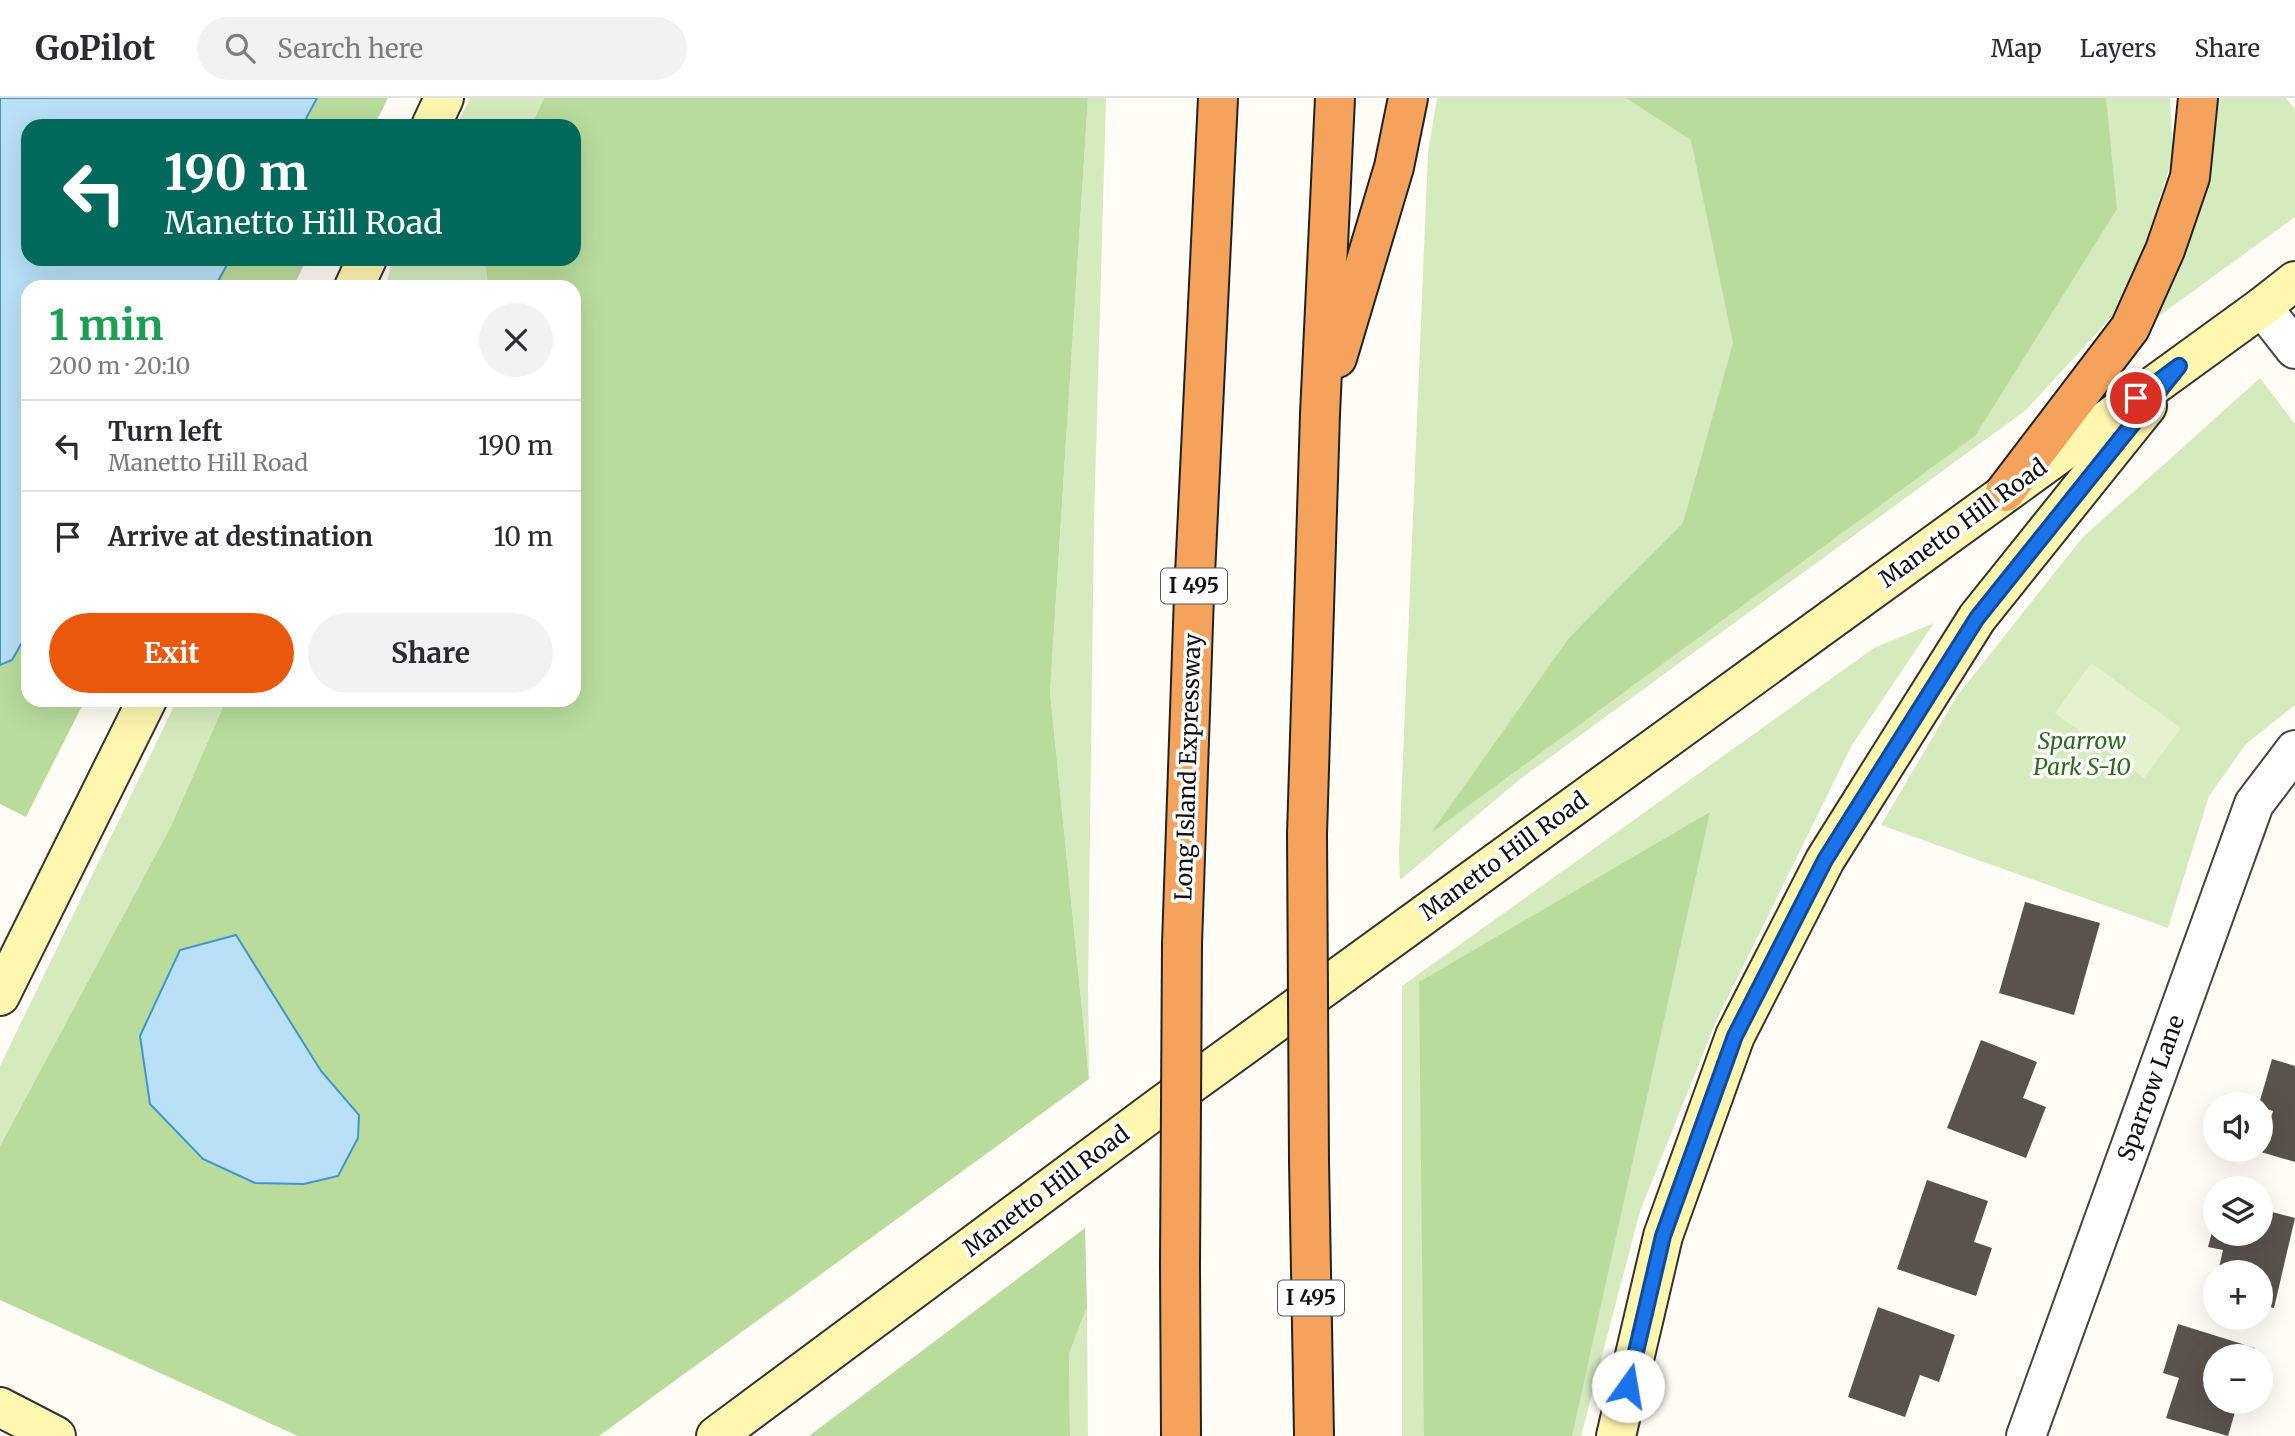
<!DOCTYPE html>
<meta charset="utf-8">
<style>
:root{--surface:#fff;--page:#f2f2f3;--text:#2b2b33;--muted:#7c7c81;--line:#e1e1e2;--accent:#ea580c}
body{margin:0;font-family:Merriweather,serif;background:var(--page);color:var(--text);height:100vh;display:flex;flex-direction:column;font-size:26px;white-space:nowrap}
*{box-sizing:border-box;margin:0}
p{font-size:23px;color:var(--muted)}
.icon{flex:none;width:38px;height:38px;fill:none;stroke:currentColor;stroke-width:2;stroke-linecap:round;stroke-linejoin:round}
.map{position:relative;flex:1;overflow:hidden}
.drawer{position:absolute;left:21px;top:182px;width:560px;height:427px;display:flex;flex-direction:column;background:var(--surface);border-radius:21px;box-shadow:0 7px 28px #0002}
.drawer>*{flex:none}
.hud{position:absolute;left:21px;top:21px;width:560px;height:147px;border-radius:21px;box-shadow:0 7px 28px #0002;background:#00695c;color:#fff;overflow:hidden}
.buttons{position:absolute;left:2203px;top:994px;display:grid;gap:14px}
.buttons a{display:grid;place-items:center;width:70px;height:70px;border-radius:50%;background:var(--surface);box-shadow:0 7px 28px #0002;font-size:35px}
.pin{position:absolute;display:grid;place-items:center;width:60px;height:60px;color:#fff;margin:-30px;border:4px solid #fff;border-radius:50%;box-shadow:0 2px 7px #0007}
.me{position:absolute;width:77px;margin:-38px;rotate:13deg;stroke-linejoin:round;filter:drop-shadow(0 0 5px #0008)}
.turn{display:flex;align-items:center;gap:24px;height:147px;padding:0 28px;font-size:32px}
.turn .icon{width:91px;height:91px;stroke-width:2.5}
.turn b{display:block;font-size:49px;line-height:60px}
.round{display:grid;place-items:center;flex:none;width:74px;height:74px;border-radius:37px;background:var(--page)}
.headline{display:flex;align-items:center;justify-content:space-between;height:119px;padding:0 28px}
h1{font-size:42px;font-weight:700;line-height:52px;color:#1e9e55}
.primary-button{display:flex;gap:14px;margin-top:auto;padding:14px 28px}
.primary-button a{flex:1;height:80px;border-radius:42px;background:var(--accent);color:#fff;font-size:28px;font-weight:700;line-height:80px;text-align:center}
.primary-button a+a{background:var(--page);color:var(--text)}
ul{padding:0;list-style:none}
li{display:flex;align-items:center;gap:21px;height:91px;padding:0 28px;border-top:2px solid var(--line)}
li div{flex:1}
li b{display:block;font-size:26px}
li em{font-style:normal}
header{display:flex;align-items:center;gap:42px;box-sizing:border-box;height:98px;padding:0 35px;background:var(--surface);border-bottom:2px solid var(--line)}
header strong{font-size:33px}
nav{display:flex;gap:38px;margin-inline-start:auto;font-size:24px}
.search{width:490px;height:63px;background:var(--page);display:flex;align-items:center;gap:18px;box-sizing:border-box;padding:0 24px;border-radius:38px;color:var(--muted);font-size:26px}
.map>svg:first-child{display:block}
.green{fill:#d5ebbd}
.forest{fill:#b9dc9c}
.pitch{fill:#e6f2cf}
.water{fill:#b9e0f7;stroke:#3f96cf;stroke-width:2}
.building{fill:#5a524d}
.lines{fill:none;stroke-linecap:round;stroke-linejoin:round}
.street-casing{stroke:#444;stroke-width:42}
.secondary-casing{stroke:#333;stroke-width:42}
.highway-casing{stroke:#222;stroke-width:42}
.street{stroke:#fff;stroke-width:38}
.secondary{stroke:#fff6b0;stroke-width:38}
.highway{stroke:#f5a25d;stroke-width:38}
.highway-bridge-casing{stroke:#222;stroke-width:42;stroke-linecap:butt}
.highway-bridge{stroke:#f5a25d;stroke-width:38}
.route-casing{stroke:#114b97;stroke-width:18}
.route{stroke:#1a73e8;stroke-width:12}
.labels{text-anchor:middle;stroke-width:7;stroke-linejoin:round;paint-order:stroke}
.shield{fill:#fff;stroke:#585858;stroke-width:2}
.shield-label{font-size:21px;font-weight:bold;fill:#111}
.street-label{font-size:23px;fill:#111;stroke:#fff}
.park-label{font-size:23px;font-style:italic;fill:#2f6b1f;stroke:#fff}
</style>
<header>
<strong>GoPilot</strong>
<div class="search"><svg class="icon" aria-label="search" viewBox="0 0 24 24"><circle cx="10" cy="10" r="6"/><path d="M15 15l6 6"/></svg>Search here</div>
<nav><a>Map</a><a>Layers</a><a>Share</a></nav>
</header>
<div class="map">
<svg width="2295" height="1338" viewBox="0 0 2295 1338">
<rect width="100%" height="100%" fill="#fffdf5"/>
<!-- green -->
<g class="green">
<polygon points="470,0 544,0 531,28 456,28"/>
<polygon points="1088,0 1106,0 1094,423 1088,886 1089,981 1050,594"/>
<polygon points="1437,0 2170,0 2173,58 2128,201 2026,312 1519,682 1400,782 1399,757 1428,55"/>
<polygon points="2218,0 2286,0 2295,11 2295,119 2137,234 2204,80"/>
<polygon points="392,161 485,161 488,189 386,189"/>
<polygon points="2260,280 2295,326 2295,607 2246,646 2209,698 2168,830 1881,727 1957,598 2083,439"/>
<polygon points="1934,525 1852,647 1717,921 1640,1113 1581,1338 1402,1338 1402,888 1874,550"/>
<polygon points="177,602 226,602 171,728 0,1048 0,968"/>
<polygon points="1087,1209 1088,1338 1070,1338 1069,1256"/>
</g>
<!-- forest -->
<g class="forest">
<polygon points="317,0 388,0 374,28 302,28"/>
<polygon points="544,0 1088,0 1050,594 1089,981 599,1338 298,1338 0,1202 0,1048 171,728 226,602 574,602 574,189 488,189 485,161 574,161 574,28 531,28"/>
<polygon points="1626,0 2106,0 2117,111 1975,338 1431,735 1569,540 1683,425 1733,245 1691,42"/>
<polygon points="230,161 307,161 293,189 215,189"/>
<polygon points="28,534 28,602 85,602 26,719 0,706 0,567 12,562"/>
<polygon points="1710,714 1572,1338 1424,1338 1419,884"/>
<polygon points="1085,1130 1087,1209 1069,1256 1070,1338 809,1338"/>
</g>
<!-- pitch -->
<polygon class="pitch" points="2091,565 2181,630 2144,680 2055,615"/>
<!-- water -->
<g class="water">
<polygon points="0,0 317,0 302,28 28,28 28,161 230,161 215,189 28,189 28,534 12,562 0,567"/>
<polygon points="236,837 321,973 359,1017 358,1040 338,1078 304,1086 255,1085 203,1061 150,1006 140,938 180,852"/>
</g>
<!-- building -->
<g class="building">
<polygon points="2025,804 2100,825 2074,917 1999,895"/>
<polygon points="1981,942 2037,964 2023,1000 2046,1009 2026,1060 1947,1030"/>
<polygon points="2272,961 2295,968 2295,1064 2261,1054 2273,1013 2261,1009 2261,1006 2259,1006"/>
<polygon points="1927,1082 1988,1103 1974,1144 1992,1150 1976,1198 1897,1171"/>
<polygon points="2261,1111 2295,1120 2274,1210 2261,1207 2261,1174 2218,1174 2223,1152 2208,1149 2215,1123 2216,1136 2261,1136"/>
<polygon points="1878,1209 1955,1237 1939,1284 1920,1277 1905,1319 1848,1299"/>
<polygon points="2178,1226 2255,1250 2252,1258 2216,1258 2216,1304 2238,1304 2228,1338 2166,1320 2179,1280 2163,1275"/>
</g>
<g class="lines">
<!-- street casing -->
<g class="street-casing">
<g id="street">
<polyline points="2262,209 2295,251"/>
<polyline points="2026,1338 2254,706 2295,652"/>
</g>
</g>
<!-- secondary casing -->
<g class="secondary-casing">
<g id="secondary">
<polyline points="431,28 444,0"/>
<polyline points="354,189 367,161"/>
<polyline points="0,898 147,602"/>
<polyline points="0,1309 56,1338"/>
<polyline points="716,1338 1162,1007 2262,209 2295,183"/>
<polyline points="1616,1338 1663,1138 1735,938 1825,762 1977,520 2147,308"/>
</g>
</g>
<!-- highway casing -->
<g class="highway-casing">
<g id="highway">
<polyline points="1337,260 1394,69 1408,0"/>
<polyline points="2005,394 2130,230 2165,152 2190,79 2198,0"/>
<polyline points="1307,736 1320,316 1335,0"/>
<polyline points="1182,846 1194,497 1218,0"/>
<polyline points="1309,1063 1314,1338"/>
<polyline points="1180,1167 1181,1338"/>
</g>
</g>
<!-- street -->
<use href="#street" class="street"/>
<!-- secondary -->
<use href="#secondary" class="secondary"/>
<!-- highway -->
<use href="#highway" class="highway"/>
<!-- highway-bridge casing -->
<g class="highway-bridge-casing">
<g id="highway-bridge">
<polyline points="1307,736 1309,1063"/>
<polyline points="1180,1167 1182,846"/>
</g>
</g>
<!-- highway-bridge -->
<use href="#highway-bridge" class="highway-bridge"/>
</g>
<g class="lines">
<!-- route casing -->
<g class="route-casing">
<polyline id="route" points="1628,1288 1663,1138 1735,938 1825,762 1977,520 2179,268 2136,300"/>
</g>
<!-- route -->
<use href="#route" class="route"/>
</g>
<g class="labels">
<!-- shield labels -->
<g class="shield">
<rect x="1161" y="470.5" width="66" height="35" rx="5"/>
<rect x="1278" y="1182.5" width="66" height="35" rx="5"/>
</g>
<g class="shield-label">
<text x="1194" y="495">I 495</text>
<text x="1311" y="1207">I 495</text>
</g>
<!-- street labels -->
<g class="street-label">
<text transform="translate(1963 425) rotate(-36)" y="8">Manetto Hill Road</text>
<text transform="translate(1188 669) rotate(-88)" y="8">Long Island Expressway</text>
<text transform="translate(1504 758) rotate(-36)" y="8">Manetto Hill Road</text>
<text transform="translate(2151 990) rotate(-70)" y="8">Sparrow Lane</text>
<text transform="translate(1046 1093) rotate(-37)" y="8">Manetto Hill Road</text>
</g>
<!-- park labels -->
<g class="park-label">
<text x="2082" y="651">Sparrow<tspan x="2082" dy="26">Park S-10</tspan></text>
</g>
</g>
</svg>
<div class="buttons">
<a><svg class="icon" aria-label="sound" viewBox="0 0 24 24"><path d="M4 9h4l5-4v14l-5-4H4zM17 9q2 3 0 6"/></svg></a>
<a><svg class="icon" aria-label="layers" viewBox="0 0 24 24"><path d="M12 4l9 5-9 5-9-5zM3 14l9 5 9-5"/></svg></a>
<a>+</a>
<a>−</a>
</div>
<div class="pin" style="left:2136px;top:300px;background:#d93025"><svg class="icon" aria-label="arrive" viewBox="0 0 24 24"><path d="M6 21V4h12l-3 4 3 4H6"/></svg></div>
<svg class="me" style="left:1628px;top:1288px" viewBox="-20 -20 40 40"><circle r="19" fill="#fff"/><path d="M0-13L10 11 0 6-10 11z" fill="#1a73e8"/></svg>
<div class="hud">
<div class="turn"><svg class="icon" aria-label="left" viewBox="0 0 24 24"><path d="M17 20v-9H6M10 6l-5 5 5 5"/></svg><div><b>190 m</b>Manetto Hill Road</div></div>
</div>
<section class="drawer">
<div class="headline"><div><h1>1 min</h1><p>200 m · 20:10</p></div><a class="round"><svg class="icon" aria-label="close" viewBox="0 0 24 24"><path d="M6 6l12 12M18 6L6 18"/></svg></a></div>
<ul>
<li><svg class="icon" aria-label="left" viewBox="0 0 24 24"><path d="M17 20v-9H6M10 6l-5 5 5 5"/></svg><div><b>Turn left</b><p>Manetto Hill Road</p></div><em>190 m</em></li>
<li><svg class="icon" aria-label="arrive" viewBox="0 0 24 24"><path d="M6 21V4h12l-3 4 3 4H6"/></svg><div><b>Arrive at destination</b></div><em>10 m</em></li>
</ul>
<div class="primary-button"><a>Exit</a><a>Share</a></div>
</section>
</div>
